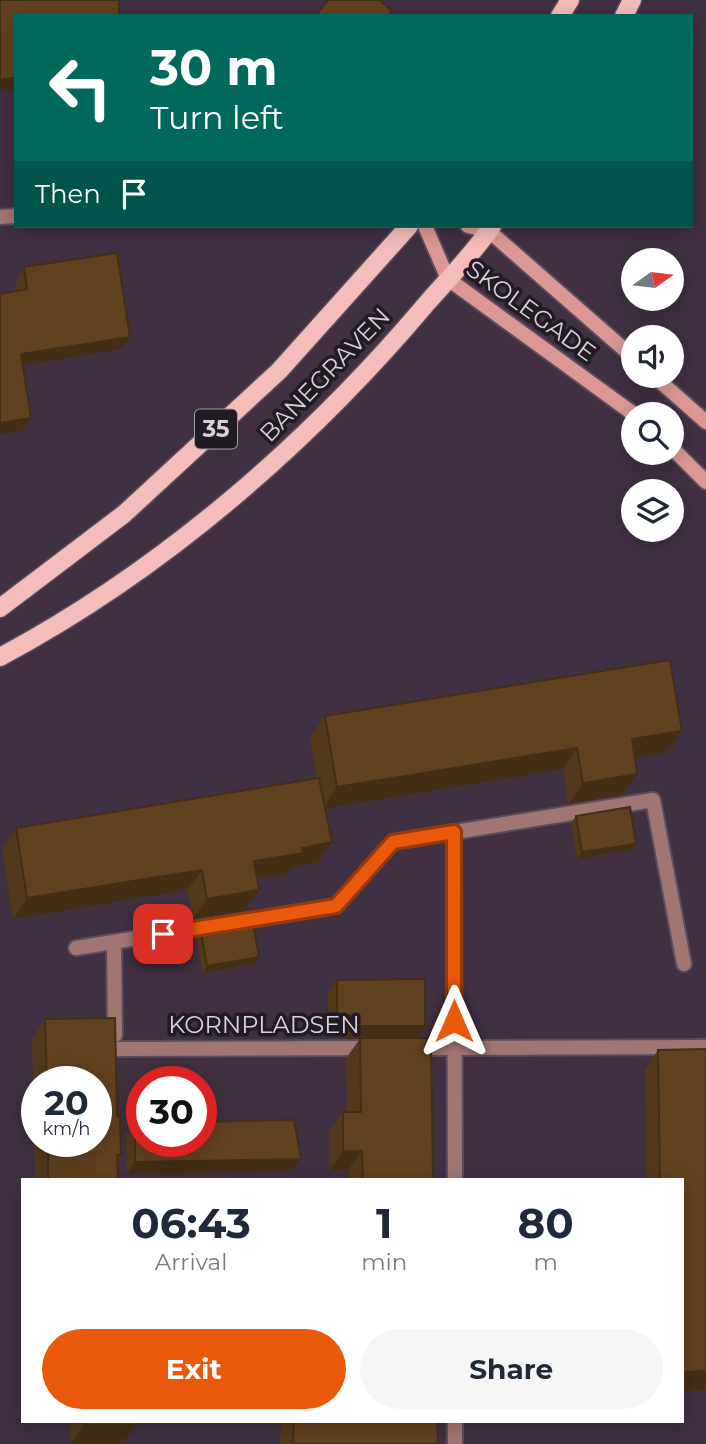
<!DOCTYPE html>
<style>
:root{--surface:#fff;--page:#f6f6f7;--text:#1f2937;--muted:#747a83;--accent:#ea580c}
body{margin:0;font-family:Montserrat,sans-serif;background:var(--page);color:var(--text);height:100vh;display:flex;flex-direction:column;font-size:26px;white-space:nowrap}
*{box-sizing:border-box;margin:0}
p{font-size:23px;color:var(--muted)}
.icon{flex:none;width:38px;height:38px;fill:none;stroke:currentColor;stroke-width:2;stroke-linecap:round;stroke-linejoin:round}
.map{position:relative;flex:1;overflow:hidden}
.details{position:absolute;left:21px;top:1178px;width:663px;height:245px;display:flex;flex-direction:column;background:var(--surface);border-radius:0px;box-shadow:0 4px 18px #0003}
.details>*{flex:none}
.guide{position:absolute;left:14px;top:14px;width:679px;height:214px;border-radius:0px;box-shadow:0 4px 18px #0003;background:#00695c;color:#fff;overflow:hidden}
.needle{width:46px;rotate:76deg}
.fabs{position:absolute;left:621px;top:248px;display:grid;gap:14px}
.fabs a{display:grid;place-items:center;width:63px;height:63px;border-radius:50%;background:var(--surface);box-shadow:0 4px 18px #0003;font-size:35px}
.speed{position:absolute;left:21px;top:1066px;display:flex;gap:14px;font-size:35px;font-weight:700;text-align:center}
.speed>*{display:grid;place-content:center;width:91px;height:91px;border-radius:50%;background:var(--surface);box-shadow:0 4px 18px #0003;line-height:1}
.speed small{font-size:18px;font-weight:400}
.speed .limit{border:10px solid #d22;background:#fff;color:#111}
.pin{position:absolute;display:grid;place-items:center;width:60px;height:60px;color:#fff;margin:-30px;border-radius:14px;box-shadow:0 4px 10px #0006}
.me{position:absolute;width:77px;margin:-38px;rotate:0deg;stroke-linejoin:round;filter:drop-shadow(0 0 5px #0008)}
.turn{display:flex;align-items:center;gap:24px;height:147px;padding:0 21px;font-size:32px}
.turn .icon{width:91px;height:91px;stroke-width:2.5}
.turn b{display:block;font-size:49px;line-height:60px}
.then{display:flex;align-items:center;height:66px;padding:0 21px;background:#0003;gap:14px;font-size:26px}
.eta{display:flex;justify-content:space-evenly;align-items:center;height:119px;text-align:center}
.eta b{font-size:42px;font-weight:700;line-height:49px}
.primary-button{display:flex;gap:14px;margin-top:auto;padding:14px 21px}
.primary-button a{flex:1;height:80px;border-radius:42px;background:var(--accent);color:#fff;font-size:28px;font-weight:700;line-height:80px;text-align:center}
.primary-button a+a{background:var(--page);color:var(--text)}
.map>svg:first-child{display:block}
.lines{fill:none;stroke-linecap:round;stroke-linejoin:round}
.lane-casing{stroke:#5b4d5d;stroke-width:18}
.street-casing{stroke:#5b4d5d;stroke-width:18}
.secondary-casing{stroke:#5b4d5d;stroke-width:18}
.primary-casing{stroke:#5b4d5d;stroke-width:21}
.lane{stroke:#a17572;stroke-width:14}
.street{stroke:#a17572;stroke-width:14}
.secondary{stroke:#dd9793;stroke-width:14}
.primary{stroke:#f4bdb9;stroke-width:18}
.wall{fill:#53391c;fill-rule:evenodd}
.shaded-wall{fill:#442e16}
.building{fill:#614220;stroke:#442e16;stroke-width:2}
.route-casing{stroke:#983908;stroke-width:18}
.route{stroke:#ea580c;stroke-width:12}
.labels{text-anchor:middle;stroke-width:7;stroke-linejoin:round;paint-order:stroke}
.shield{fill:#211b23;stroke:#a199a3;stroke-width:2}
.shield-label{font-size:23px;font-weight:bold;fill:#d8cfda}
.street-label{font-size:24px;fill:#d8cfda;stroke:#211b23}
</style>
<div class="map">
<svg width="706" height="1444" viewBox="0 0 706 1444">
<rect width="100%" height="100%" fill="#3f3042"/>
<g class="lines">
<!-- lane casing -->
<g class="lane-casing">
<g id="lane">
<polyline points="114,942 115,1035"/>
<polyline points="76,948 336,906 393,842 653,800 684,964"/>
</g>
</g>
<!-- street casing -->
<g class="street-casing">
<g id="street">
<polyline points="0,217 16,216"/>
<polyline points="454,832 455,1180"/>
<polyline points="413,1048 706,1047"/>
<polyline points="115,1049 372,1048"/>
<polyline points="455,1421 455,1444"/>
</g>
</g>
<!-- secondary casing -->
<g class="secondary-casing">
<g id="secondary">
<polyline points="425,226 448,279 635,415"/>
<polyline points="468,226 489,231 634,358"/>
<polyline points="654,376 706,422"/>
<polyline points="672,448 706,482"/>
</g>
</g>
<!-- primary casing -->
<g class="primary-casing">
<g id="primary">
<polyline points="560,16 570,0"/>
<polyline points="624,16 632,0"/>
<polyline points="0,608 124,514 279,371 409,226"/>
<path d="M0 657C163 570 309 443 427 303 449 278 474 253 492 226"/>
</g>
</g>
<!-- lane -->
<use href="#lane" class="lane"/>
<!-- street -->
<use href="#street" class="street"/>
<!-- secondary -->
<use href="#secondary" class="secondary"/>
<!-- primary -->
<use href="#primary" class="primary"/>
</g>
<!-- wall -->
<g class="wall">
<polygon points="24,267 130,337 121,349 23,365 31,418 22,431 17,291 16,280"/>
<polygon points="325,716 682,731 667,752 634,758 622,795 568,804 563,769 325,808 332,842 318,862 293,867 289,874 257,879 259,890 245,911 193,919 187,890 13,919 2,848 16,828 317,779 310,738"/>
<polygon points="576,816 636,844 631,850 577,859 571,823"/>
<polygon points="201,932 254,964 203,973 196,938"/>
<polygon points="337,980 425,1026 417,1038 433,1180 349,1180 348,1170 329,1171 329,1132 343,1112 347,1112 346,1058 360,1039 346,1039 346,1028 328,1028 328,992"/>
<path d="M115 1018 117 1116H120L121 1155 118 1160V1180H35L32 1039 45 1019ZM37 1082H96V1141H37Z"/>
<polygon points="706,1049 706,1390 682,1391 682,1180 646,1180 645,1070 658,1050"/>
<polygon points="135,1123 301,1159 292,1171 127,1174 126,1135"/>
<polygon points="70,1421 136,1421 136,1425 123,1444 71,1444"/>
<polygon points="281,1421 437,1421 438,1444 263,1444 280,1444"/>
</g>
<!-- shaded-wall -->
<g class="shaded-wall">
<polygon points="16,78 16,89 0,90 0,79"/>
<polygon points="130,337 121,349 12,367 21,354"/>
<polygon points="31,418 22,431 0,434 0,423"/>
<polygon points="682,731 667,752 617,761 632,739"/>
<polygon points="577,748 563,769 322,809 337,787"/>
<polygon points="637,774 622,795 568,804 583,783"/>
<polygon points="332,842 318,862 293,867 289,874 239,882 254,861 302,848"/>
<polygon points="636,844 631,850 577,859 582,852"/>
<polygon points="202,870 187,890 13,919 27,898"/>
<polygon points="259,890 245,911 193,919 207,899"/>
<polygon points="259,957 254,964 203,973 207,966"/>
<polygon points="355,1015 346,1028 328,1028 337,1016"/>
<polygon points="355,1026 425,1026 417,1038 346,1039"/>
<polygon points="343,1151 362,1151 348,1170 329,1171"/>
<polygon points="301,1159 292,1171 127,1174 135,1162"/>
<polygon points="706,1371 706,1390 682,1391 682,1372"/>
<polygon points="84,1425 136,1425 123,1444 71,1444"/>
</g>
<!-- building -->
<g class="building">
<polygon points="0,0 119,0 119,16 16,16 16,78 0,79"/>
<polygon points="328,0 380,0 392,11 388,16 315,16"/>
<polygon points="117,253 130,337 21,354 31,418 0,423 0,294 27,289 24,267"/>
<polygon points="670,660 682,731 632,739 637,774 583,783 577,748 337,787 325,716"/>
<polygon points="319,778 332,842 302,848 303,853 254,861 259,890 207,899 202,870 27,898 16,828"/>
<polygon points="630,807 636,844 582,852 576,816"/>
<polygon points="253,923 259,957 207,966 201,932"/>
<polygon points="425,979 425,1026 355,1026 355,1015 337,1016 337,980"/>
<polygon points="115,1018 117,1116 120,1116 121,1155 117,1155 118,1180 48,1180 48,1141 96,1141 96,1082 47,1082 45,1019"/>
<polygon points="360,1038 431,1038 433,1180 363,1180 362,1151 343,1151 343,1112 361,1112"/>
<polygon points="706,1049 706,1371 682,1372 682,1180 660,1180 658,1050"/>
<polygon points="294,1120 301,1159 135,1162 135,1123 142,1123 142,1141 201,1141 201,1122"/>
<rect x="84" y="1421" width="52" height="4"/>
<polygon points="294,1421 437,1421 438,1444 293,1444"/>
</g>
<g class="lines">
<!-- route casing -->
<g class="route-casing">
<polyline id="route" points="163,934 336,906 393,842 454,832 454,1021"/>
</g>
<!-- route -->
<use href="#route" class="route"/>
</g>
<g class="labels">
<!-- shield labels -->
<rect class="shield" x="195" y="409.5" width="42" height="39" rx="5"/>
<g class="shield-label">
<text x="216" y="437">35</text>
</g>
<!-- street labels -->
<g class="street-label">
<text transform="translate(531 311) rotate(36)" y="8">SKOLEGADE</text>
<text transform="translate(325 375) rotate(-46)" y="8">BANEGRAVEN</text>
<text x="264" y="1033">KORNPLADSEN</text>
</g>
</g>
</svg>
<div class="fabs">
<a><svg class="needle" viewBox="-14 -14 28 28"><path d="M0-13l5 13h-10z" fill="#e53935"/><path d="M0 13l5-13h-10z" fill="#747a83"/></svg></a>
<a><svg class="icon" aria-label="sound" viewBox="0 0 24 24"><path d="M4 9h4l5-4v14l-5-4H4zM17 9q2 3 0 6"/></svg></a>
<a><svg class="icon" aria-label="search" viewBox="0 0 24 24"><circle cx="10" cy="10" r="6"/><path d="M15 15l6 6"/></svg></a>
<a><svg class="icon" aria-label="layers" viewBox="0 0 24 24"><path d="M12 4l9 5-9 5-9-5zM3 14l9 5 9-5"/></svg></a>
</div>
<div class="speed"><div>20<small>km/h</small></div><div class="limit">30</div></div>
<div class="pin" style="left:163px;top:934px;background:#d93025"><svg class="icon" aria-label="arrive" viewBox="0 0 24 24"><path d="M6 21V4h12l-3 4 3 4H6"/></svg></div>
<svg class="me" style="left:454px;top:1021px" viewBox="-20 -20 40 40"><path d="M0-17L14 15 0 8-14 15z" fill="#ea580c" stroke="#fff" stroke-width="4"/></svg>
<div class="guide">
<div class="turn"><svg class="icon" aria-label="left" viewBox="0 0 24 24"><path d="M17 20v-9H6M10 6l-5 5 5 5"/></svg><div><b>30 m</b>Turn left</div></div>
<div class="then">Then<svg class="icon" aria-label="arrive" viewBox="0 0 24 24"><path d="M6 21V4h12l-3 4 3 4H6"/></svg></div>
</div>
<section class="details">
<div class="eta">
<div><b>06:43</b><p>Arrival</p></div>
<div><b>1</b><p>min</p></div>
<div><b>80</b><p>m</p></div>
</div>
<div class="primary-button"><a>Exit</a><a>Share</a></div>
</section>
</div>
